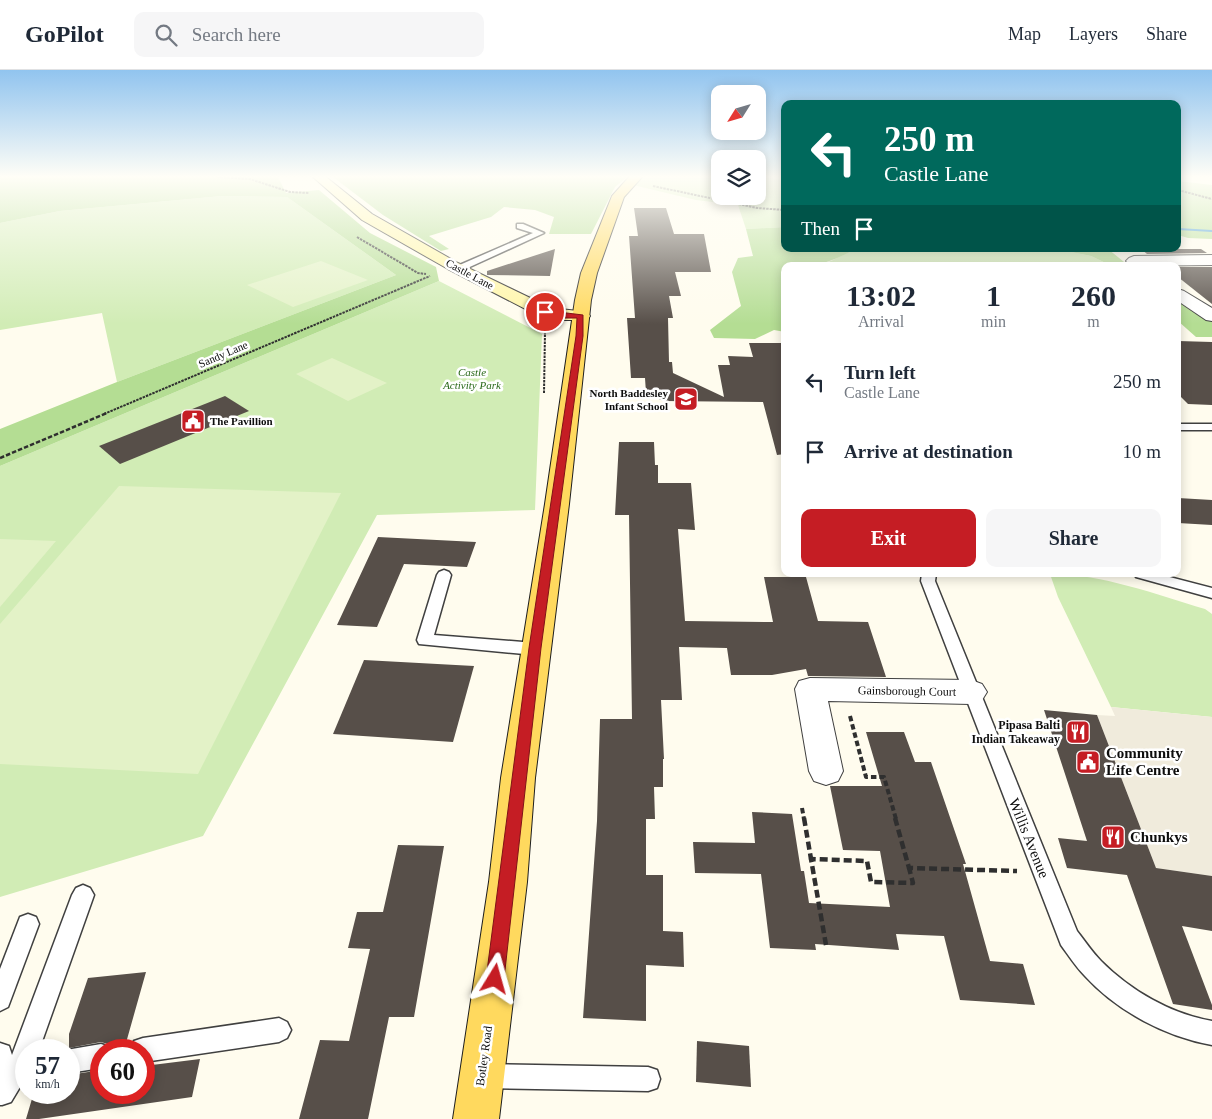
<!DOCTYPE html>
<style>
:root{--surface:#fff;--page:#f6f6f7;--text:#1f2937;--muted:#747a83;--line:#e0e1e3;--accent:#c51d24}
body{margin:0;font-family:Georgia,serif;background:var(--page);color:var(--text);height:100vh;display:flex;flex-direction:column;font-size:19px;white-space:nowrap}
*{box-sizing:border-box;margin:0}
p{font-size:16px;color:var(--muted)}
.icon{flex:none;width:28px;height:28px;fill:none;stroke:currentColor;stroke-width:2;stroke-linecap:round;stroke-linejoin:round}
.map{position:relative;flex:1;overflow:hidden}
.drawer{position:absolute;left:781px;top:192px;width:400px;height:315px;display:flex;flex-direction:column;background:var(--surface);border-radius:10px;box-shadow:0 2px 12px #0003}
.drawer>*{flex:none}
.guide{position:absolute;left:781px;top:30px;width:400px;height:152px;border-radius:10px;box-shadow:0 2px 12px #0003;background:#00695c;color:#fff;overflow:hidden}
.needle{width:32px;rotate:233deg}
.tools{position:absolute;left:711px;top:15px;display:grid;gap:10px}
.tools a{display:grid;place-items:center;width:55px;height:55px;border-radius:10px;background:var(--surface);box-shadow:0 2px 12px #0003;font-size:25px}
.speed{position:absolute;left:15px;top:969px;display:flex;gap:10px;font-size:25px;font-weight:700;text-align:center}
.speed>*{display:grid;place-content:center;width:65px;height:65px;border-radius:50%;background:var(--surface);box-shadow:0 2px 12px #0003;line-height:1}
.speed small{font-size:12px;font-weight:400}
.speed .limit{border:8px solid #d22;background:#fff;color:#111}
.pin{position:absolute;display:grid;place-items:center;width:42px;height:42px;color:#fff;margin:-21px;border:2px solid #fff;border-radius:50%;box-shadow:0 1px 5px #0007}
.me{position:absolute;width:55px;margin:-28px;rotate:8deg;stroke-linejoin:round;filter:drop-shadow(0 0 4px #0008)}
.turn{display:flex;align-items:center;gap:18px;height:105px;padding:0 20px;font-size:22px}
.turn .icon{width:65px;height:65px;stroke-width:2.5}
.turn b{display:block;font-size:35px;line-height:42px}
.then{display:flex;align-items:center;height:48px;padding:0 20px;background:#0003;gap:10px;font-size:19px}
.eta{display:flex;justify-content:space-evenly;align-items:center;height:85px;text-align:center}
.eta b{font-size:30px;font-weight:600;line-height:35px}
.action{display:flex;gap:10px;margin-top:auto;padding:10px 20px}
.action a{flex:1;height:58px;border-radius:10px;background:var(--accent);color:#fff;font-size:20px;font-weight:600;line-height:58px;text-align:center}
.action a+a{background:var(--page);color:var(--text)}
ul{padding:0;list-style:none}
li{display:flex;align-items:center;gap:15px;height:70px;padding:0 20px}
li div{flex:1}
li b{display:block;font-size:19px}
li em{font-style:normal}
header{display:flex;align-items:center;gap:30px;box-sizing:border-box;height:70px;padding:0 25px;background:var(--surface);border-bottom:1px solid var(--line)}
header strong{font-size:24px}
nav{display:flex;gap:28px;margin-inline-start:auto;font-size:18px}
.search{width:350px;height:45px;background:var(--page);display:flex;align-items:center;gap:12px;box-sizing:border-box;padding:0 18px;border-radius:10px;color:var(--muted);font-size:19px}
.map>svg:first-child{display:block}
.green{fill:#d1ecb5}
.forest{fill:#b4dd93}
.pitch{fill:#e3f2c7}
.plaza{fill:#f0ebdc}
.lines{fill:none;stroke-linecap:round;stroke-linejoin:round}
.stream{fill:#3292d5;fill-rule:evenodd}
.building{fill:#574f49}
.lane-casing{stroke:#404040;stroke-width:3}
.street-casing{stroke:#404040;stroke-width:2}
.secondary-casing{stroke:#2f2f2f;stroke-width:2}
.primary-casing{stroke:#1e1e1e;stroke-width:2}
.path-far3{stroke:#2f2f2f;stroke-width:2;stroke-dasharray:2.5 1;stroke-linecap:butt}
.path-far2{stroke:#2f2f2f;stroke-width:2.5;stroke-dasharray:4.5 2;stroke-linecap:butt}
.path-far1{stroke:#2f2f2f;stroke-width:4;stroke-dasharray:5.5 3;stroke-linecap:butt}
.path{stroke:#2f2f2f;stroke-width:4.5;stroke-dasharray:8 4;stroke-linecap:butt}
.lane{fill:#fff;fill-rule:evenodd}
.street{fill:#fff;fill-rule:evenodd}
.secondary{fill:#fff6a9;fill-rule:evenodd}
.primary{fill:#ffd95e;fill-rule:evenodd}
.route{fill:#c51d24;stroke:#801317}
.labels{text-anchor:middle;stroke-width:5;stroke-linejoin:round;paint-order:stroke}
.far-street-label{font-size:11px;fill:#0d0d0d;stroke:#fff}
.far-park-label{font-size:11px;font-style:italic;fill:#2a691a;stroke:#fff}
.far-poi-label{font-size:11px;font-weight:bold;fill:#0d0d0d;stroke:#fff;text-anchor:end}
.street-label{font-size:12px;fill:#0d0d0d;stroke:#fff}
.poi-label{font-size:12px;font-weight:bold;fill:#0d0d0d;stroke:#fff;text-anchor:end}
.near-poi-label{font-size:15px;font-weight:bold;fill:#0d0d0d;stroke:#fff;text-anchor:start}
.near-street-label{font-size:15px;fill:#0d0d0d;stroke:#fff}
</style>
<header>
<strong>GoPilot</strong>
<div class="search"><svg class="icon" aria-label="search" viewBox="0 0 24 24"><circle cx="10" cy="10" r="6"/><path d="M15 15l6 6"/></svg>Search here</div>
<nav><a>Map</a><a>Layers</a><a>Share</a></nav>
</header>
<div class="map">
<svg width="1212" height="1049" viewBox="0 0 1212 1049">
<rect width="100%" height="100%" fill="#fffcee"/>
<!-- green -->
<g class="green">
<polygon points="643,107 720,107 720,126 758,126 758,107 785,110 785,157 746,159 738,135 696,130 633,115"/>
<polygon points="222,126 287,127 396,205 117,312 102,243 0,260 0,153 60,141"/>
<polygon points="855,179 956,179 969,181 1056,179 1091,186 1112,196 814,196 831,191"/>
<polygon points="439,211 542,264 535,440 377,445 203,766 0,827 0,396"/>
<path d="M1050 504C1102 504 1155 524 1205 539L1212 544V647L1111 637 1058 527Z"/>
</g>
<!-- forest -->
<g class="forest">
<polygon points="0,107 278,107 286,123 319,120 370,163 436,197 439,211 0,396 0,359 117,312 396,205 287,127 222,126 60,141 0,153"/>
<polygon points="333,107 627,107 615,117 591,164 549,164 554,147 535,140 504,137 491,147 429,166 449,179 441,181 383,145"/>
<polygon points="1178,111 1212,115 1212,169 1188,168 1178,165"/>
<path d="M785 157V179H855C829 194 815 196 785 196V262L774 260 755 269 714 268 710 260 741 236 732 202 738 188 753 186 746 159Z"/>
<polygon points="956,179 1108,179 1129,196 1112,196 1091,186 1056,179 969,181"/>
<polygon points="1178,230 1196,243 1212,250 1212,267 1196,267 1178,251"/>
</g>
<!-- pitch -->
<g class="pitch">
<polygon points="321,191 368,210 293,237 247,215"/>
<polygon points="332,288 387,313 348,331 296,304"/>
<polygon points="119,416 341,423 198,704 0,694 0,554"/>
<polygon points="0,469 56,471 0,537"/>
</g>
<!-- plaza -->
<polygon class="plaza" points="1111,637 1212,647 1212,806 1156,798 1097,645 1115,646"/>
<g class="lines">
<!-- stream -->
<polygon class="stream" points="1178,158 1212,160 1212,162 1178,160"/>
</g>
<!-- building -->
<g class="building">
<polygon points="634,138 666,138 674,164 704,164 711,202 675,202 681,226 669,226 673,248 668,248 669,292 672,292 673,303 724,327 718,295 730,295 728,286 753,287 749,273 785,273 785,384 777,385 763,332 663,331 646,323 645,308 631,308 627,248 635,248 629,166 638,166"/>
<polygon points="555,179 550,206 487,205 487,201"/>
<polygon points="1141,179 1201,179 1207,183 1147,184"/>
<polygon points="1178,197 1212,197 1212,234 1178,207"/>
<polygon points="1178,271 1212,272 1212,335 1188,334 1178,324"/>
<polygon points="225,326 249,341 120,394 99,376"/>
<polygon points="619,372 654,372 655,395 658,395 658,413 691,413 695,460 678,459 685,551 773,552 764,507 806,507 818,551 868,552 886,607 808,606 806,599 772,605 731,605 727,578 679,577 682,630 661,630 664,689 663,689 663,717 654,717 655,749 646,749 646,805 663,805 663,861 683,862 684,897 646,895 646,951 583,948 597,751 600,649 632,649 629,445 615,445"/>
<polygon points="1178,428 1212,430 1212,455 1178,453"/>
<polygon points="378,467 476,472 467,497 404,494 377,557 337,555"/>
<polygon points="364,590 474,596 453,672 333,664"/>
<polygon points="1044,640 1097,645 1156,798 1212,806 1212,861 1182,856 1212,935 1212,940 1173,934 1127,805 1067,798 1058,768 1087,771"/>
<polygon points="866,662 904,662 915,692 931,692 966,794 963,794 990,891 1023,894 1035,935 960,930 944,866 896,864 899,880 815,874 816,880 770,878 761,804 695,803 693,772 755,773 752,742 792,744 801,801 804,801 809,833 890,837 880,781 843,780 830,716 882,716"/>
<polygon points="398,775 444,776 414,947 389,947 368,1049 299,1049 320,970 349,971 370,879 348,878 357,842 383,842"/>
<polygon points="146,902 124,980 113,980 111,975 101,972 69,978 69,964 88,908"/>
<polygon points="697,971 749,976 751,1017 696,1012"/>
<polygon points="200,989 192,1027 39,1049 26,1049 34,1022 69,1022 69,1005 101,1000 101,1022 144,1022 144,996"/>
</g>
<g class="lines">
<!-- lane casing -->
<g class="lane-casing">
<g id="lane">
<polygon points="517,154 523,154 544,163 461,201 455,201 455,197 533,163 517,158"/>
<rect x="1178" y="354" width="34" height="6"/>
<polygon points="444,500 449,502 451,505 434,565 535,573 541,575 543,579 541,583 535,585 419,574 417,570 437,505 439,502"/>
<path d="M922 504H936L935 511 1077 861C1085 871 1092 882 1101 891 1131 921 1171 944 1212 951V975C1166 967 1117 941 1085 906 1076 897 1069 886 1061 875L921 511Z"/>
<polygon points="1134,504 1158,504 1212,518 1212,528 1136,507"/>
<polygon points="83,815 90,818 94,825 39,980 26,980 26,1007 11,1032 2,1035 0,1035 0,973 9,976 12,985 72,825 76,818"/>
<polygon points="28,844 36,847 39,854 8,937 0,941 0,899 20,847"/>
<polygon points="279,948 287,952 291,960 287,968 279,972 144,992 144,980 131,980 134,971 143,968"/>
<polygon points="101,974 110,977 111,980 101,980 101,998 69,1003 69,980 66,980"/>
<polygon points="483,994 648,997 657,1000 660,1009 657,1018 648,1021 483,1018 474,1015 471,1006 474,997"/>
</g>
</g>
<!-- street casing -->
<g class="street-casing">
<g id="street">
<polygon points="1212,185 1212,195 1131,196 1126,191 1129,188 1134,186"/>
<polygon points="1178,219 1184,221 1212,238 1212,251 1206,250 1178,231"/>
<polygon points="810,608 971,610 982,614 987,622 982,630 971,634 828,631 843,701 838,711 826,715 814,711 809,701 795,619 799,611"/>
</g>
</g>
<!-- secondary casing -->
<g class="secondary-casing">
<polygon id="secondary" points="313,107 326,107 372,144 458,193 551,238 587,242 590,246 587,250 558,250 539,246 448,199 362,150"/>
</g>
<!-- primary casing -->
<g class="primary-casing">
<polygon id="primary" points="629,107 642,107 624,127 597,203 591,230 569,434 535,708 527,812 499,1049 453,1049 489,812 501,708 545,434 575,230 581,203 612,126"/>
</g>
<!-- path-far3 -->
<g class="path-far3">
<polyline points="217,107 250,109 290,122 309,123"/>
<polyline points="653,116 757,138 785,140"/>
<polyline points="1178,120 1212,129"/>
<polyline points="357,167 418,203 426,204"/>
<polyline points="544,323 545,262"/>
<polyline points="104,344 430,206"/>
</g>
<!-- path-far2 -->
<polyline class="path-far2" points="0,388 107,343"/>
<!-- path-far1 -->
<g class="path-far1">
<polyline points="850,646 866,707 884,707 896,749"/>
<polyline points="802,738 804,749"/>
</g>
<!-- path -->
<g class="path">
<polyline points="804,748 811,789"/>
<polyline points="895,748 909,798 1017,801"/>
<polyline points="826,875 811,789 867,791 871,812 913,813 909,798"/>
</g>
<!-- lane -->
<use href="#lane" class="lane"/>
<!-- street -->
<use href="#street" class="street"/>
<!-- secondary -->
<use href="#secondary" class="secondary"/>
<!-- primary -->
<use href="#primary" class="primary"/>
</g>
<!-- sky -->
<linearGradient id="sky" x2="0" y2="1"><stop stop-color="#91c4ef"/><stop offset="0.42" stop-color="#fffef7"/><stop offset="1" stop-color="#fffef7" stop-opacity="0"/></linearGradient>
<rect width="1212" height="254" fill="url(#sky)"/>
<!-- route -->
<polygon class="route" points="542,240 583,245 583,266 541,578 504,909 501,915 495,917 489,915 486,909 529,578 576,266 577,248 558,248 542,244"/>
<!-- icons -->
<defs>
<g id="school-square" transform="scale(1.25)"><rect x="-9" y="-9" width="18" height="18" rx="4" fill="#c51d24" stroke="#fff"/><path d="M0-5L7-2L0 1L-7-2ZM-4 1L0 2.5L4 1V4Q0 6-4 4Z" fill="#fff"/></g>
<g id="civic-square" transform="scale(1.25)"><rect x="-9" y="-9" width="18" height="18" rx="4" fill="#c51d24" stroke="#fff"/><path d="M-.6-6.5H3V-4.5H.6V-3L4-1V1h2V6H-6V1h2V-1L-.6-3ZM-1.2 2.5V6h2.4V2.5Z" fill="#fff"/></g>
<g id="restaurant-square" transform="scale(1.25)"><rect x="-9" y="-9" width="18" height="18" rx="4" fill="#c51d24" stroke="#fff"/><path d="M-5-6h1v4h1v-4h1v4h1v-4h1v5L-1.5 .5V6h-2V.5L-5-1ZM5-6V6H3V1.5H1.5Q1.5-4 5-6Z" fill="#fff"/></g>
</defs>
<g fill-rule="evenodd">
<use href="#school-square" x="686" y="329"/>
<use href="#civic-square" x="193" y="351"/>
<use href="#restaurant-square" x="1078" y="662"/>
<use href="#civic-square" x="1088" y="692"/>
<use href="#restaurant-square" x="1113" y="767"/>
</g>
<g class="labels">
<!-- far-street labels -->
<g class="far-street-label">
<text transform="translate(470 204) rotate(28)" y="4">Castle Lane</text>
<text transform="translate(223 284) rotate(-23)" y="4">Sandy Lane</text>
</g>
<!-- far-park labels -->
<g class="far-park-label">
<text x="472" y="306">Castle<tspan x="472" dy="13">Activity Park</tspan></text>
</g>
<!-- far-poi labels -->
<g class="far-poi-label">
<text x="668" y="327">North Baddesley<tspan x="668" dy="13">Infant School</tspan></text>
<text x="210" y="355" text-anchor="start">The Pavillion</text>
</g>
<!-- street labels -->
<g class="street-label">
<text transform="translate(907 621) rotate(1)" y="4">Gainsborough Court</text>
<text transform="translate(484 986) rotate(-82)" y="4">Botley Road</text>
</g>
<!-- poi labels -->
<g class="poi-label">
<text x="1060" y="659">Pipasa Balti<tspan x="1060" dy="14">Indian Takeaway</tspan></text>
</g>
<!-- near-poi labels -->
<g class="near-poi-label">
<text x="1106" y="688">Community<tspan x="1106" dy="17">Life Centre</tspan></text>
<text x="1130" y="772">Chunkys</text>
</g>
<!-- near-street labels -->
<g class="near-street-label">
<text transform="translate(1029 768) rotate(68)" y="5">Willis Avenue</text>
</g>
</g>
</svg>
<div class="tools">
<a><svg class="needle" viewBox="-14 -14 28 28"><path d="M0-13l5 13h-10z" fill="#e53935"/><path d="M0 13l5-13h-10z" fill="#747a83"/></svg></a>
<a><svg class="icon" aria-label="layers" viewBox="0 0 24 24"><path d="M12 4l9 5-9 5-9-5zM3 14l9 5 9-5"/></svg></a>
</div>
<div class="speed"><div>57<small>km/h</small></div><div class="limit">60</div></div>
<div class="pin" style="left:545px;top:242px;background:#d93025"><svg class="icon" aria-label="arrive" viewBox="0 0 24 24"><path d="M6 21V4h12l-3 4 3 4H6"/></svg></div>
<svg class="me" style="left:495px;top:909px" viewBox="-20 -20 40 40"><path d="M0-17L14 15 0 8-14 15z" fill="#c51d24" stroke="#fff" stroke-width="4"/></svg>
<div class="guide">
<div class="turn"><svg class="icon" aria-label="left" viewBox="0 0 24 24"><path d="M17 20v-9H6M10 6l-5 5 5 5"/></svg><div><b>250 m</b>Castle Lane</div></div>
<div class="then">Then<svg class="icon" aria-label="arrive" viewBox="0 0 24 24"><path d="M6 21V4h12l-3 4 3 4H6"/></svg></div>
</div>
<section class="drawer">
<div class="eta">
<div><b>13:02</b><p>Arrival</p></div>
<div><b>1</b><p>min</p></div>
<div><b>260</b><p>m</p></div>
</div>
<ul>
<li><svg class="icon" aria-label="left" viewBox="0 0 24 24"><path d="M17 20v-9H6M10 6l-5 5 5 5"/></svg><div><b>Turn left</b><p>Castle Lane</p></div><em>250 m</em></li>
<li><svg class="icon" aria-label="arrive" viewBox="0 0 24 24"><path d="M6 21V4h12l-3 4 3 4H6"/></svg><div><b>Arrive at destination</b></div><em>10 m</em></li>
</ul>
<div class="action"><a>Exit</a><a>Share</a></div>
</section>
</div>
